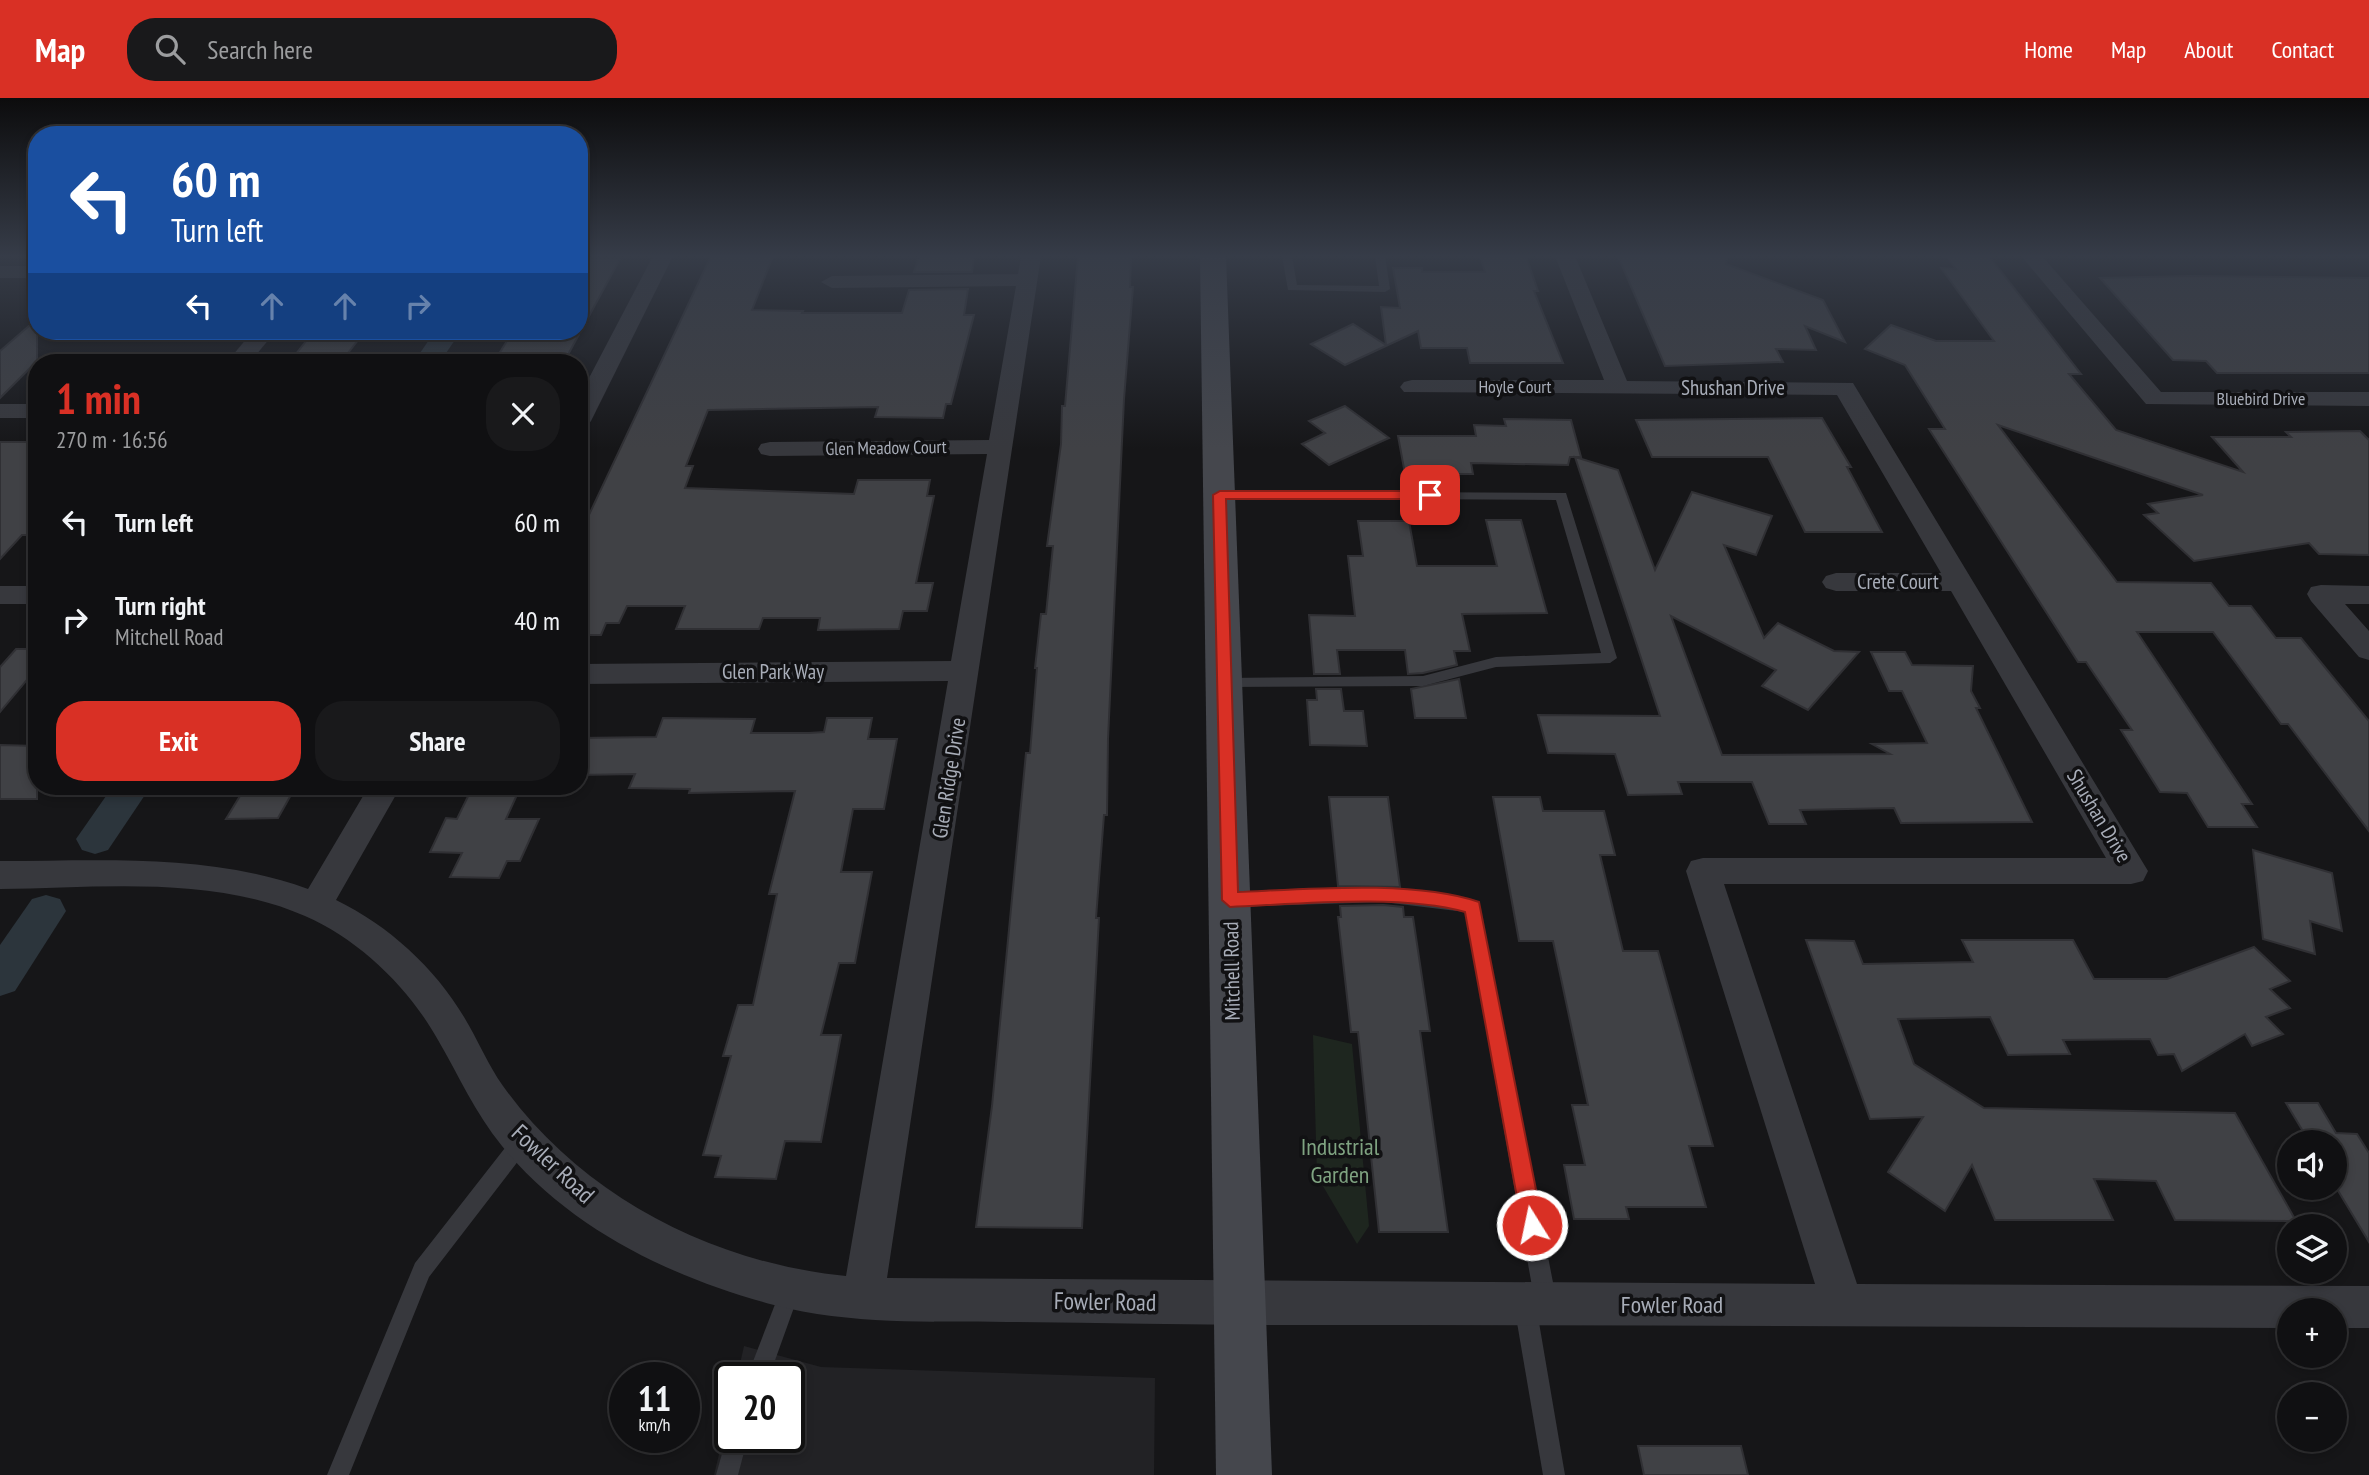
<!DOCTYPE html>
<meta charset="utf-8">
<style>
:root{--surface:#101012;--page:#19191b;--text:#f1f3f6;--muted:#9c9d9f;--line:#303032;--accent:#d93025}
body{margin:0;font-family:"PT Sans Narrow",sans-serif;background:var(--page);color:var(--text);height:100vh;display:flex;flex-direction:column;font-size:26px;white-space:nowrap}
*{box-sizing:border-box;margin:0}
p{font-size:23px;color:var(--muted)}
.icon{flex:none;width:38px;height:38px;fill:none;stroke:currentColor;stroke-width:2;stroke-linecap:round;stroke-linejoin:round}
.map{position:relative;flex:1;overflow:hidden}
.details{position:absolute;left:28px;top:256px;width:560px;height:441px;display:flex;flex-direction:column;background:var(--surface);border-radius:28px;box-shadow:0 4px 10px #0003,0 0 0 2px var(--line)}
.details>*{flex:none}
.guide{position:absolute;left:28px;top:28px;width:560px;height:214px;border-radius:28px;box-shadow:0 4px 10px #0003,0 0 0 2px var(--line);background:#1a4fa0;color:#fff;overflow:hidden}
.controls{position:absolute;left:2277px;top:1032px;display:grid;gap:14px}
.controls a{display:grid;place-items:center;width:70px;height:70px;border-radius:50%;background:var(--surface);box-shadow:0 4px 10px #0003,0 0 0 2px var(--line);font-size:35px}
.speed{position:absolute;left:609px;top:1264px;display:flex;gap:14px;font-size:35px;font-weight:700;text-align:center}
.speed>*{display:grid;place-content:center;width:91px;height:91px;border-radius:50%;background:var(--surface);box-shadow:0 4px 10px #0003,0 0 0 2px var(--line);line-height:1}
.speed small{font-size:18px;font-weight:400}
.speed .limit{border:4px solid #111;border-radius:10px;background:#fff;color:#111}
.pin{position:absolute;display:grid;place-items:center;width:60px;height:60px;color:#fff;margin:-30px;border-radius:14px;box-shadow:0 4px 10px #0006}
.me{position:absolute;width:77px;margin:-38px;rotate:350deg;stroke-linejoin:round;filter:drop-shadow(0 0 5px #0008)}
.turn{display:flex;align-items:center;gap:24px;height:147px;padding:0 28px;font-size:32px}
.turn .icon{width:91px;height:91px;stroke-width:2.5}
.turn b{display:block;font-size:49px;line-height:60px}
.lanes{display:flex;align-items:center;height:66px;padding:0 28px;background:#0003;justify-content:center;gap:35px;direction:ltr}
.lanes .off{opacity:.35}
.round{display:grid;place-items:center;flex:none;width:74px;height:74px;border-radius:28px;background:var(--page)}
.overview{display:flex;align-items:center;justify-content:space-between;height:119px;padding:0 28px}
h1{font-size:42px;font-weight:800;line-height:52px;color:var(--accent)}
.cta{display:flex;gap:14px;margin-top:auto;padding:14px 28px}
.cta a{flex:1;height:80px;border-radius:28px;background:var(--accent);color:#fff;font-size:28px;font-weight:800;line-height:80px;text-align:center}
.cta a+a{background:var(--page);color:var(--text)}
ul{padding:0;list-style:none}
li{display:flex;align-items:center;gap:21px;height:98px;padding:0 28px}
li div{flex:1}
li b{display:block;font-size:26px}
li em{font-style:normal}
header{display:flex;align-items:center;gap:42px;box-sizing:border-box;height:98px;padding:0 35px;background:var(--accent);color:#fff}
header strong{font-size:33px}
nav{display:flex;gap:38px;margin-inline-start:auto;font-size:24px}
.search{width:490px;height:63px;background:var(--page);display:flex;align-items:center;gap:18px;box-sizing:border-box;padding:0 24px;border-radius:28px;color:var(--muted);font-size:26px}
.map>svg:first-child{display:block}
.built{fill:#222225}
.green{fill:#1e261f}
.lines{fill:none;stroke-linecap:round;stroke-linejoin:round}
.canal{fill:#2c353c;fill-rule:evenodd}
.building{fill:#404145;stroke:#303034;stroke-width:2}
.service{fill:#37383d;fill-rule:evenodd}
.minor{fill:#37383d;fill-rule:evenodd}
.secondary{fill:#45474d;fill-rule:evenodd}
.route{fill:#d93025;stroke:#8d1f18;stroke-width:2}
.labels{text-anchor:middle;stroke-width:7;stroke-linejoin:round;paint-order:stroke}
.far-street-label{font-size:18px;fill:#a8adb8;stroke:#111113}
.street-label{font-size:21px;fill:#a8adb8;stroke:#111113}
.near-park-label{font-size:24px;fill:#7fa381;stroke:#111113}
.near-street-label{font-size:24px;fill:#a8adb8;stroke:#111113}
</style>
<header>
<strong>Map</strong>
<div class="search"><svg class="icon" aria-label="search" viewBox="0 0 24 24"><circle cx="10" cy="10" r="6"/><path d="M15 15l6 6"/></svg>Search here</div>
<nav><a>Home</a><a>Map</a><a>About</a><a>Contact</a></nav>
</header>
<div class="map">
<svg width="2369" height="1377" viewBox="0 0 2369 1377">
<rect width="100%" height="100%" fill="#161618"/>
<!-- built -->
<polygon class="built" points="744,1248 821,1269 1155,1280 1154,1377 714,1377 730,1311 730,1339 789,1339 789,1279 737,1279"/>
<!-- green -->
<polygon class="green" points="1313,937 1352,946 1369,1128 1357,1146 1317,1078"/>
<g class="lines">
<!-- canal -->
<g class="canal">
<polygon points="435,233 461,233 440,264 414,264"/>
<polygon points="113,688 151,688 108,752 95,756 82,752 76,741"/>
<polygon points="46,797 60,801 66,813 15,893 0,898 0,847 32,801"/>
</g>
</g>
<!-- building -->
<g class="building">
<polygon points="711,158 773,158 752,212 803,213 802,215 902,215 909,192 968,191 964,217 974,217 951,306 946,306 943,320 875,319 878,309 708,312 686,368 693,368 685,390 854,396 858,382 930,382 927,398 934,398 916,485 933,485 927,513 903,513 899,531 818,532 820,520 763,520 759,531 676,531 685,508 627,508 619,525 606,525 601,537 579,537 579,438"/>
<polygon points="919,158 974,158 972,174 914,174"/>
<polygon points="1078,158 1131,158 1130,189 1133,189 1124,301 1108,641 1107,717 1104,717 1096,820 1099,820 1082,1130 976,1129 992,1008 1026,655 1030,655 1037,570 1035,570 1041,516 1046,516 1053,448 1047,448 1061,346 1062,308 1065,308"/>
<polygon points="1480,158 1526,158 1538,193 1534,193 1563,265 1470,265 1467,250 1421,250 1418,233 1345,267 1311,246 1353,226 1386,247 1381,209 1400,210 1393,170 1422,170 1422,174 1485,174"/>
<polygon points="1618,158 1727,159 1726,166 1823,202 1845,244 1805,228 1816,252 1776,251 1783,264 1665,268"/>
<polygon points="1946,158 1989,158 2081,276 2069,276 2116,332 2243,374 2212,339 2291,339 2286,334 2360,333 2369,342 2369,457 2319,456 2309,445 2194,463 2144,417 2158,415 2148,406 2203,397 1998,327 2117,484 2211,485 2229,508 2251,508 2276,540 2301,540 2369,623 2369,733 2288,626 2281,626 2213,534 2137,534 2252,706 2242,706 2257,729 2208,729 2187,695 2160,694 2121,632 2132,632 2086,564 2078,564 1929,331 1945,331 1905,267 1865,251 1891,227 1936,243 1994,243 1941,170 1956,171"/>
<polygon points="579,161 620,161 564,264 494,264 513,233 579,233"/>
<polygon points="2190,178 2369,180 2369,275 2217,275 2206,263 2173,262 2100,180"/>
<polygon points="37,221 37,263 0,300 0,253"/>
<polygon points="314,233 365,233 341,264 299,264 301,261 292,261"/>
<polygon points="1345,308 1389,340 1329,367 1302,346 1325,335 1309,323"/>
<polygon points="1822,320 1851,369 1847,369 1882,434 1805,434 1768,359 1652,359 1636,322"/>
<polygon points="1504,321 1571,322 1581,359 1570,359 1568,367 1471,365 1473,376 1405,376 1398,338 1476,338 1474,327 1506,328"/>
<polygon points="0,344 37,344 37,437 22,437 0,461"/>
<polygon points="1575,359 1618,372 1655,472 1692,394 1772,418 1756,457 1724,447 1764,540 1778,525 1834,553 1859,554 1808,612 1762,588 1776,572 1671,518 1722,657 1890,656 1872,646 1927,645 1902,593 1889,593 1871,554 1905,554 1912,567 1973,568 1971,593 1980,610 1976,610 2032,724 1901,725 1894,710 1800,712 1806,726 1769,726 1752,684 1678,684 1682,696 1628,697 1615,656 1548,655 1538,617 1660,618"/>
<polygon points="1486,422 1521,422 1547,515 1462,516 1470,553 1454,553 1457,567 1423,575 1408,576 1405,552 1337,552 1340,576 1314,576 1309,517 1355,518 1348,458 1363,458 1358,423 1409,423 1417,468 1497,468"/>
<polygon points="16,551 37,551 37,570 0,614 0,569"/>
<polygon points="1459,581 1466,620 1415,620 1411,591"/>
<polygon points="1316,591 1341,591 1344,613 1363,613 1367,648 1310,647 1307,602 1317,602"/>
<polygon points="663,620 755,621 751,635 809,635 824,634 827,620 872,620 868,641 897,641 884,711 853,711 841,774 872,774 855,865 839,865 821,937 841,937 821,1044 785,1043 776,1081 715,1079 721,1058 703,1057 731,958 723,958 738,907 753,907 777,796 769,796 795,693 689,695 690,691 629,690 635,676 579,677 579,640 656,639"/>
<polygon points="0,647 37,648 37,701 0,701"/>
<polygon points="246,688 296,688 278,720 226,721"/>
<polygon points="473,688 521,688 506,721 539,721 520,763 507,763 499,780 450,779 462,755 430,754 446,720 457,721"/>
<polygon points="1329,699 1388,699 1400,789 1338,788"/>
<polygon points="1493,699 1540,699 1543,713 1604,713 1615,757 1600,757 1623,853 1658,853 1713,1048 1689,1048 1706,1109 1626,1109 1629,1121 1574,1121 1564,1067 1585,1067 1572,1007 1588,1007 1553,843 1519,843"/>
<polygon points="2253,752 2332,775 2342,833 2310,823 2315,856 2263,841"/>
<polygon points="1383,807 1403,809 1404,819 1413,819 1430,933 1420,933 1448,1134 1379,1134 1358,934 1351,934 1338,819 1341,819 1340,808"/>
<polygon points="1806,842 1854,843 1863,866 1973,864 1962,842 2073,842 2094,881 2167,881 2254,849 2290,883 2270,891 2290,910 2266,919 2283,936 2252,948 2245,936 2182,973 2174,956 2158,957 2150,941 2063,942 2070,956 2008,957 1990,919 1898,921 1914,966 1984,1010 2235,1015 2296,1123 2175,1122 2156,1083 2094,1081 2113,1122 1995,1122 1972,1067 1945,1113 1888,1074 1923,1019 1870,1021"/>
<polygon points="2286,1005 2318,1005 2336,1035 2357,1036 2369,1055 2369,1144 2334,1086 2334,1045 2310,1045"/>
<polygon points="1638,1348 1741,1348 1748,1377 1644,1377"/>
</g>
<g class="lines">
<!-- service -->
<g class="service">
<polygon points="1282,158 1292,158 1297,187 1379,188 1375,158 1385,158 1390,191 1385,194 1288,192"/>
<polygon points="1220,393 1566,395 1617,560 1610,565 1496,569 1423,588 1220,589 1218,585 1225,580 1423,578 1496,559 1601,555 1556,402 1215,400 1215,394"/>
<polygon points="1321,790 1414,792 1479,804 1557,1205 1553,1212 1546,1216 1539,1212 1535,1205 1465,814 1383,804 1230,809 1224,807 1222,802 1224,797 1230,795"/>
<polygon points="522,1034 529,1037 532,1043 529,1049 429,1179 349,1377 327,1377 415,1165 515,1037"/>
<polygon points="791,1180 798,1183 801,1190 769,1279 747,1279 784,1183"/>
<polygon points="1525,1196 1532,1200 1536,1207 1565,1377 1543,1377 1514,1207 1518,1200"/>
<polygon points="729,1331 730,1339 748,1339 738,1377 716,1377"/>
</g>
<!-- minor -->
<g class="minor">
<polygon points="653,158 673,158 591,323 587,328 579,330 579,299"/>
<path d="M1021 158H1041L887 1180 1815 1186 1686 773 1691 763 1703 760H2106L1951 493H1836L1826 490 1822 484 1826 478 1836 475H1941L1837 297 1404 294 1400 289 1404 284 1412 282H1604L1555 158H1575L1627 283 1853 285 2148 773 2143 783 2131 786H1724L1857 1186 2369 1188V1230H2334V1213H2289V1230C1956 1229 1623 1227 1290 1227 1196 1227 1101 1225 1007 1224 929 1223 850 1227 774 1207 672 1180 570 1131 502 1048 475 1015 459 978 438 942 409 890 360 842 305 818 211 777 100 790 0 791V763C104 763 208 755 308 791L369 688H401L336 802C388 827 435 870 464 919 478 942 488 967 503 988 582 1098 712 1165 846 1178L948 583 579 586V566L951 563 987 356 770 358 761 356 758 351 761 346 770 344 989 342 1016 188 832 190 821 184 832 178 1018 176Z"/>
<polygon points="2021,158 2042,158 2161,294 2369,294 2369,308 2146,306"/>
<rect x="0" y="168" width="37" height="12"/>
<polygon points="253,233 276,233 250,264 227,264"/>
<rect x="0" y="306" width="37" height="14"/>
<polygon points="2321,487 2369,488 2369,506 2345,506 2369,533 2369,562 2359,559 2311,503 2307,496 2311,489"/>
<rect x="0" y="488" width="37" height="18"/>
</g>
<!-- secondary -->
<polygon class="secondary" points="1200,158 1226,158 1272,1377 1216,1377"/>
</g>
<!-- sky -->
<linearGradient id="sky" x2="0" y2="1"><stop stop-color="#0c0c0d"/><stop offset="0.45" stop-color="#363c48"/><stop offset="1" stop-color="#363c48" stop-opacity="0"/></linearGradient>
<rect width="2369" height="351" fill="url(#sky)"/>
<!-- route -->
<path class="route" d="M1220 393H1430L1436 397 1430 401H1226L1238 794C1308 791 1414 782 1479 804L1543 1127 1540 1134 1532 1137 1525 1134 1522 1127 1465 814C1400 796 1299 806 1230 809L1222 802 1213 397Z"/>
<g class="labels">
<!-- far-street labels -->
<g class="far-street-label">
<text x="1515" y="295">Hoyle Court</text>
<text x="2261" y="307">Bluebird Drive</text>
<text transform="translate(886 350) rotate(-1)" y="6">Glen Meadow Court</text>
</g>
<!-- street labels -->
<g class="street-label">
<text x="1733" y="297">Shushan Drive</text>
<text x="1898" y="491">Crete Court</text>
<text x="773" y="581">Glen Park Way</text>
<text transform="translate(949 680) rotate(-81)" y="7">Glen Ridge Drive</text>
<text transform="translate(2099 718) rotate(59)" y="7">Shushan Drive</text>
<text transform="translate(1232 873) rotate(-91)" y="7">Mitchell Road</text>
</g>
<!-- near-park labels -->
<g class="near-park-label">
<text x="1340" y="1057">Industrial<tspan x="1340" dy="28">Garden</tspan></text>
</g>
<!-- near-street labels -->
<g class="near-street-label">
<text transform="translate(553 1066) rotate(43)" y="8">Fowler Road</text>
<text transform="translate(1105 1204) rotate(1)" y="8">Fowler Road</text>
<text x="1672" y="1215">Fowler Road</text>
</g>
</g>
</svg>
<div class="controls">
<a><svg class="icon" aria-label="sound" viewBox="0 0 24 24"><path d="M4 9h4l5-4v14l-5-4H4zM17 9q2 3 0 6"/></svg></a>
<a><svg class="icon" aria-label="layers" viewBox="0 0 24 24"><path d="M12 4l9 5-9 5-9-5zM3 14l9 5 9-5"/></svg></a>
<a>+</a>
<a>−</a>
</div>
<div class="speed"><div>11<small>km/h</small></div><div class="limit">20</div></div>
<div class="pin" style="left:1430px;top:397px;background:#d93025"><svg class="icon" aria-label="arrive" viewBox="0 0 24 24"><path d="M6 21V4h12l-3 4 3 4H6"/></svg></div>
<svg class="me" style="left:1532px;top:1127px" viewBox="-20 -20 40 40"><circle r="17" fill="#d93025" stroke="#fff" stroke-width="3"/><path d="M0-11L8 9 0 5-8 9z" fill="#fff"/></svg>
<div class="guide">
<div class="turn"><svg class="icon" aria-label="left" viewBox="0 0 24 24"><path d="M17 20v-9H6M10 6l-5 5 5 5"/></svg><div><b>60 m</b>Turn left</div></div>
<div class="lanes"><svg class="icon" aria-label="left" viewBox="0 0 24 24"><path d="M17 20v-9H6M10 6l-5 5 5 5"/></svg><svg class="icon off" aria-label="ahead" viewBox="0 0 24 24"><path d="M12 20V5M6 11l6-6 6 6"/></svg><svg class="icon off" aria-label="ahead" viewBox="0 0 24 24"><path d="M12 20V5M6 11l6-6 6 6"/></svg><svg class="icon off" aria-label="right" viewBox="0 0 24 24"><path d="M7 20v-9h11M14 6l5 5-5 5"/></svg></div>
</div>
<section class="details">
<div class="overview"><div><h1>1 min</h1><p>270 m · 16:56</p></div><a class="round"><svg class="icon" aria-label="close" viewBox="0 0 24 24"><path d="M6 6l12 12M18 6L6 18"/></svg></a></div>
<ul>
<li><svg class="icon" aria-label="left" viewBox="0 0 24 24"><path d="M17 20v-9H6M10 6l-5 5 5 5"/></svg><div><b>Turn left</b></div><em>60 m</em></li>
<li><svg class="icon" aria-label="right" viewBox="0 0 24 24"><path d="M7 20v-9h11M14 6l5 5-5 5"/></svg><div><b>Turn right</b><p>Mitchell Road</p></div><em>40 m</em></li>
</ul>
<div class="cta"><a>Exit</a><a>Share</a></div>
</section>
</div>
